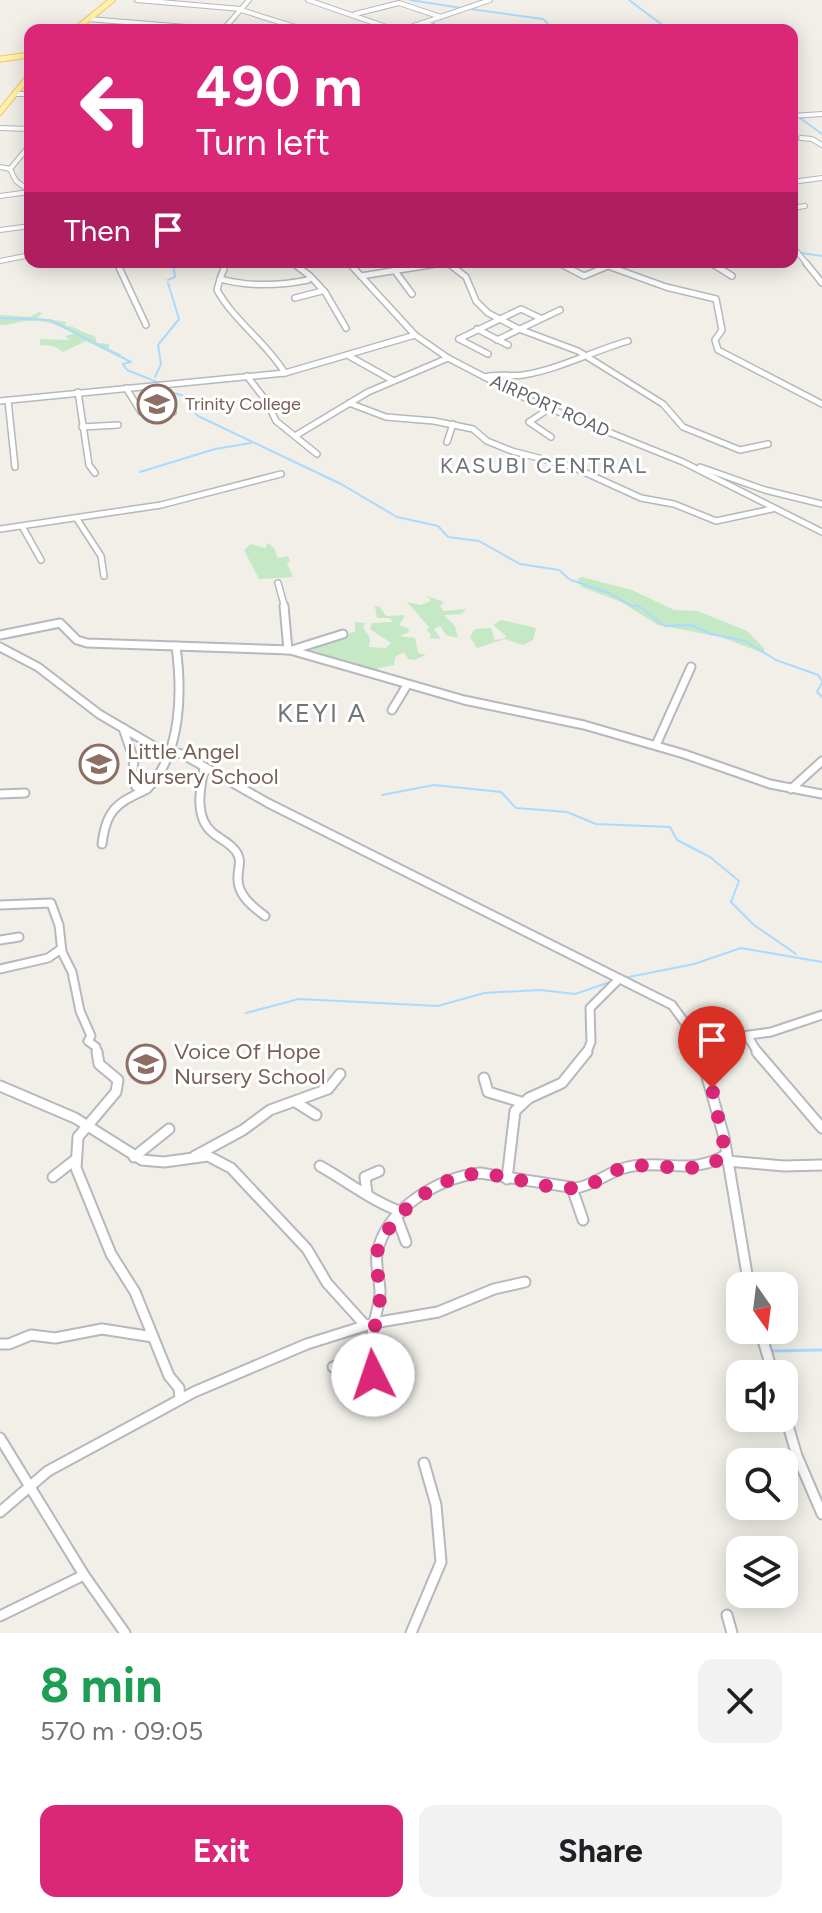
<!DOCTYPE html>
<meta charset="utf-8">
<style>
:root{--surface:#fff;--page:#f2f2f2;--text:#202124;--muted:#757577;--accent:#db2777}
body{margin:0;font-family:Figtree,sans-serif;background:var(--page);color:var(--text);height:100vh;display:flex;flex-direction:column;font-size:30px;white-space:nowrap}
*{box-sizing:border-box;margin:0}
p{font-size:26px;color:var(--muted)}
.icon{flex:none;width:44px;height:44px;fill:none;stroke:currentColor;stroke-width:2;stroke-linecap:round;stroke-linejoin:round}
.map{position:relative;height:1633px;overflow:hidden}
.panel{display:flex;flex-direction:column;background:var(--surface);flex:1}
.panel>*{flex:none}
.top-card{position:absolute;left:24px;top:24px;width:774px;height:244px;border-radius:16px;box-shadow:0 4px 20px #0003;background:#db2777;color:#fff;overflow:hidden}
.needle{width:52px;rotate:166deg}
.tools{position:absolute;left:726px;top:1272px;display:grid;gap:16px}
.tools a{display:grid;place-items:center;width:72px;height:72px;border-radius:16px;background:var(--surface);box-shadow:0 4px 20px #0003;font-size:40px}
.pin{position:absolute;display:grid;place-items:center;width:68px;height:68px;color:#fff;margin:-82px -34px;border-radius:50% 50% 50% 0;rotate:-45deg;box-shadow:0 0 8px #0007}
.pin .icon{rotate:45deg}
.me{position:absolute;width:88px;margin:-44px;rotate:356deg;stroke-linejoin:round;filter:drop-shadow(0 0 6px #0008)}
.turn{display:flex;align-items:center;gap:28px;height:168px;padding:0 40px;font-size:36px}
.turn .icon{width:104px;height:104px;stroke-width:2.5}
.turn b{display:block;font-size:56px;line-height:68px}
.then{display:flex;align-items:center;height:76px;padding:0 40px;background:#0003;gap:16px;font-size:30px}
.round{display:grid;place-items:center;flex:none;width:84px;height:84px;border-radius:16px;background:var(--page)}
.headline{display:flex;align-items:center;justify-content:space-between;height:136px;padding:0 40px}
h1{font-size:48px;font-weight:700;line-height:60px;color:#1e9e55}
.button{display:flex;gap:16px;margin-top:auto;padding:16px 40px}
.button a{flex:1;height:92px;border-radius:16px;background:var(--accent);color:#fff;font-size:32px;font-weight:700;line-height:92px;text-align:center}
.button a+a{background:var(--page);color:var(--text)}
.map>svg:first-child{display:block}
.green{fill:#c5e8c5}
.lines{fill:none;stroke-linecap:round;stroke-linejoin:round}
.stream-far1{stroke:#aadaff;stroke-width:2}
.stream{stroke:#aadaff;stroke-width:3}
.minor-far3-casing{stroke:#b5b8bc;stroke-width:6}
.minor-far2-casing{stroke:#b5b8bc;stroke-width:8}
.minor-far1-casing{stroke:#b5b8bc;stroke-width:11}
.minor-casing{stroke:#b5b8bc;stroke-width:13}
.major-casing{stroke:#f2c960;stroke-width:7}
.minor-far3{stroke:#fff;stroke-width:4}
.minor-far2{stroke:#fff;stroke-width:5}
.minor-far1{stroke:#fff;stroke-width:7}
.minor{stroke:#fff;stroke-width:9}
.major{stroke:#fff2af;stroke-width:5}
.route{stroke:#db2777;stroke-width:14;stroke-dasharray:0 25.2}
.labels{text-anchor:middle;stroke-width:6;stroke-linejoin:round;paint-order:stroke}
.far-education-label{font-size:18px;fill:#785e54;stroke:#fff;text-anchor:start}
.far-street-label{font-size:18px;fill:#5f6368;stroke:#fff}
.far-quarter-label{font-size:22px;letter-spacing:2px;fill:#70757a;stroke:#fff}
.education-label{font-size:22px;fill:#785e54;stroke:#fff;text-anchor:start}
.quarter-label{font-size:26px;letter-spacing:2px;fill:#70757a;stroke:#fff}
</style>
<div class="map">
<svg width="822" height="1633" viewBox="0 0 822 1633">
<rect width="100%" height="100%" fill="#f1efe8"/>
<!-- green -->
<g class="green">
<path d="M39 312 42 313 37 318 67 322 64 325C75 326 84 334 95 336L97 343 109 344V349L121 354 119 357 86 341 63 352 54 346 40 345V339L69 340 65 336 76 333C62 327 42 318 26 321 16 322 10 325 0 325V315L30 317Z"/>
<polygon points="268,543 275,549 277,558 288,556 290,561 287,563 293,577 259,579 244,550 251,544 265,548"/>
<polygon points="582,577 632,590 674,610 697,611 735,626 747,631 764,648 765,654 721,637 658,625 621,602 582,587 577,579"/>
<polygon points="427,596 444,602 440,606 443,611 466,609 462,614 444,615 455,626 458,638 446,635 440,626 434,629 441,639 430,638 431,634 426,630 429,627 407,602 420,605 431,601"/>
<polygon points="375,606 380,607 386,616 405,615 399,625 408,628 409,632 399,636 415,638 418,653 426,655 414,660 408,659 404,652 395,657 394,665 378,668 376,673 369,672 364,667 315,658 306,652 355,631 355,622 366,623 363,627 370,638 369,647 386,648 391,643 370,629 372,623 393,622 390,618 377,618"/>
<polygon points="501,620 536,628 533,640 523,645 505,639 477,648 470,637 475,629 491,628 495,640 503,639 506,636 493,625"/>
</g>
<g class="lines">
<!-- stream-far1 -->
<g class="stream-far1">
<polyline points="410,0 461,8"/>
<polyline points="629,0 669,30"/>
<polyline points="471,9 543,19 554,30"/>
<polyline points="800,118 822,134"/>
<polyline points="801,253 822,256"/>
<polyline points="168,280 175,277 173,262"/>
<polyline points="0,318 50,320 131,362 123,364 127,370 162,384"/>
<polyline points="155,377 161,364 158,345 179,319 168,283"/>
<polyline points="168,387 171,392 197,400 199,408 194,412 198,416 341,484 397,517 438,526 448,537 479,541 520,564 559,570 569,579"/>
<polyline points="140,472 215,449 251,443"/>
<polyline points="571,580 609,593 632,606 637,605 665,626 691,625 711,634 745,641 776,660 818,675 822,681"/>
<polyline points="822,683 817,692 822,697"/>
<polyline points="382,795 434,785 501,792 516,808 567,812 596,824 670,827 677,840 710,857 739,881 731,902 754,925 796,954"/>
<polyline points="624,978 694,964 741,948 822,962"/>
<polyline points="246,1013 299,999 438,1006 484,993 540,990 575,994 610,982"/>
</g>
<!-- stream -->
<polyline class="stream" points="771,1351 822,1350"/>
<!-- minor-far3 casing -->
<g class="minor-far3-casing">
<g id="minor-far3">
<polyline points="137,0 241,9"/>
<polyline points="308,0 395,30"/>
<polyline points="241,10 305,30"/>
<polyline points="355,14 399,3 441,17"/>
<polyline points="88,19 223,30 249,0"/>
<polyline points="424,23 445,30"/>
<polyline points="402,30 490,0"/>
<polyline points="15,94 30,94"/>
<polyline points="792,116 822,114"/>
<polyline points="0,128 30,129"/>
<polyline points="801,138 812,139 822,145"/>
<polyline points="0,167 10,169 16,181 30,191"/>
<polyline points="10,169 30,145"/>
<polyline points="792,182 822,178"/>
<polyline points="0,196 29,192"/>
<polyline points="792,208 805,206"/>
<polyline points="0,230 30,226"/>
<polyline points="792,246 808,265"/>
<polyline points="0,261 30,255"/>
<polyline points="116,262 117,265"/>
<polyline points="221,262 222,265"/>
<polyline points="292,262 296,265"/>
<polyline points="348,262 351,265"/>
<polyline points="447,262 451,265"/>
<polyline points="557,262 563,265"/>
<polyline points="709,262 714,265"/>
<polyline points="396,265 396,262"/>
<polyline points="429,265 449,262"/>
</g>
</g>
<!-- minor-far2 casing -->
<g class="minor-far2-casing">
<g id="minor-far2">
<polyline points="117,263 146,325"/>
<path d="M221 263 224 269 220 279C250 287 278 286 308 280L310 276 293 263"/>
<polyline points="349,263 415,335 448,358 529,400 683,462 822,532"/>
<polyline points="396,263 395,271 412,294"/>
<polyline points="448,263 466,277 476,301 488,313 519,329 578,351 663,404 683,427 740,450 768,444"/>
<polyline points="559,263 584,276 608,266 666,287 716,299 722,330 715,340 718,350 822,404"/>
<polyline points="711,263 732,276"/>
<polyline points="806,263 822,283"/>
<polyline points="310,276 325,292 346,328"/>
<polyline points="361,276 442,263"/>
<path d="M220 279 217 290C235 322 266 342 285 373"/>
<polyline points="295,298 322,291"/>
<polyline points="477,329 508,345"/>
<polyline points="459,339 521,309 540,318"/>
<polyline points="459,339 488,354"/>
<polyline points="497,340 560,310"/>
<polyline points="349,356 392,380"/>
<polyline points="247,376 267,402 276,421 317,454"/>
<path d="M485 377C498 373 510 377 523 375 560 369 593 351 628 341"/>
<polyline points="126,388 141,412 173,412"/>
<polyline points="78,392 89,465 95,473"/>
<polyline points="8,400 15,467"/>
<polyline points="0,401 285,373 415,335"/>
<polyline points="349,403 386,417 434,421 473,429 487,441 512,451 573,467 641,498 674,504 716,521 772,509"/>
<polyline points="550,408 529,422 551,437"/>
<polyline points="82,427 118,425"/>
<polyline points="295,436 368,392 448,358"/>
<polyline points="447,442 453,424"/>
<polyline points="700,467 765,490 822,504"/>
<polyline points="77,519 101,556 104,576"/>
<polyline points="22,526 41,560"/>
<polyline points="0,529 161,505 281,474"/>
<polyline points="278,583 285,608"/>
</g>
</g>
<!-- minor-far1 casing -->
<g class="minor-far1-casing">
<g id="minor-far1">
<polyline points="284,606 288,650"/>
<polyline points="0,635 60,623 77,640 87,643 290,650 464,700 584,725 684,754 770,784 822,794"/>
<polyline points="0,647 38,667 99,714 157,748 182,754 268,803 672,1005 688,1027 701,1054"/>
<polyline points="292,650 343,634"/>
<polyline points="392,710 407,685"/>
<polyline points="123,728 134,760 132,779 136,787 147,789"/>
<polyline points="656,745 691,667"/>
<path d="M204 768C200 789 194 818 213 833 221 840 231 843 237 853 242 862 238 867 238 877 237 895 252 906 265 916"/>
<polyline points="791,789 822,761"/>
<polyline points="0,794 25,793"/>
<path d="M102 844C105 820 111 806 133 796 138 793 145 791 149 787 182 751 182 691 176 646"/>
<polyline points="0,905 51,903 59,925 62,952 72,972 80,1011 91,1036 88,1041 96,1047 97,1054"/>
<polyline points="0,940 19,937"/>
<polyline points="0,969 48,958 61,949"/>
<polyline points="748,1037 759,1054"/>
<polyline points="696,1042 771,1032 822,1015"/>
<polyline points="586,1054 591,1042 590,1008 619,979"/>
</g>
</g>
<!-- minor casing -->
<g class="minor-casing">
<g id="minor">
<polyline points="97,1052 99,1064 118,1080 116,1092 78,1137 76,1168 111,1254 135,1292 169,1376 179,1388 180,1399"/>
<polyline points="700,1052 724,1137 749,1286"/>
<polyline points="757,1052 822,1128"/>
<polyline points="484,1078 488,1092 521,1102"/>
<polyline points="0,1086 75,1118 142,1160 164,1162 208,1156 231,1168 307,1249 327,1283 365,1325"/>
<polyline points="297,1103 316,1115"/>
<polyline points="195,1156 243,1130 270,1110 328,1089 340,1074"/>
<polyline points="134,1157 169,1129"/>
<polyline points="727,1161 784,1166 822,1165"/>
<path d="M320 1166C347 1181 373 1202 402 1212"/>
<polyline points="53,1177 76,1159"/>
<polyline points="507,1179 515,1111 529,1098 562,1083 587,1052"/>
<polyline points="572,1188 583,1220"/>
<polyline points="367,1194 365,1177 379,1171"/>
<polyline points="397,1218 406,1242"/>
<polyline points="760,1330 773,1374"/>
<polyline points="0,1344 9,1344 31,1335 55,1338 102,1329 153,1337"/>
<polyline points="333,1367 368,1356"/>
<polyline points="376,1409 380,1398 368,1356 374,1323 438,1312 494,1289 525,1282"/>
<polyline points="784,1412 797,1456 822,1514"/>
<polyline points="0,1438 84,1575 125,1633"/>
<path d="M0 1512 48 1471 194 1392 307 1344 374 1323C376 1313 380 1303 380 1292 380 1279 375 1267 377 1254 385 1209 438 1178 480 1173L576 1188C595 1185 609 1171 628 1167 665 1159 689 1176 726 1155"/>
<polyline points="727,1615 732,1633"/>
<polyline points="0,1616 84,1575"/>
<polyline points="411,1633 441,1562 436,1505 424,1463"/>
</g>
</g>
<!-- major casing -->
<g class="major-casing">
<g id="major">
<polyline points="75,30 112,0"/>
<polyline points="0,59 30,55"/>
<polyline points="0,112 30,75"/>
</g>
</g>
<!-- minor-far3 -->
<use href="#minor-far3" class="minor-far3"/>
<!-- minor-far2 -->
<use href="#minor-far2" class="minor-far2"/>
<!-- minor-far1 -->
<use href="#minor-far1" class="minor-far1"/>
<!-- minor -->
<use href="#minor" class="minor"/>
<!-- major -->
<use href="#major" class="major"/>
</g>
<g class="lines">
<!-- route -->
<path class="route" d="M373 1375C363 1344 381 1322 380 1291 379 1278 374 1262 378 1249 391 1213 442 1172 481 1174 513 1175 544 1190 577 1188 598 1186 611 1167 633 1166 669 1163 694 1178 726 1155L712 1088"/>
</g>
<!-- icons -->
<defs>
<g id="school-ring" transform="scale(2)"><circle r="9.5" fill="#fff" stroke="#8d6e63" stroke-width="1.5"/><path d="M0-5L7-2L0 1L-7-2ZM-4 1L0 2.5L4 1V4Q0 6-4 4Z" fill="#8d6e63"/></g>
</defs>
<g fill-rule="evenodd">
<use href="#school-ring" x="157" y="404"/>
<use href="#school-ring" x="99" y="764"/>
<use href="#school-ring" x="146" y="1064"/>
</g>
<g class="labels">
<!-- far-education labels -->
<g class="far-education-label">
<text x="185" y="410">Trinity College</text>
</g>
<!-- far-street labels -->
<g class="far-street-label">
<text transform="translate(550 406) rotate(24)" y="6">AIRPORT ROAD</text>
</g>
<!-- far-quarter labels -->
<g class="far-quarter-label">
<text x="544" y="473">KASUBI CENTRAL</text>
</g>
<!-- education labels -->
<g class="education-label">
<text x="127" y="759">Little Angel<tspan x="127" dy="25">Nursery School</tspan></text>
<text x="174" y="1059">Voice Of Hope<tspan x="174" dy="25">Nursery School</tspan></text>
</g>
<!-- quarter labels -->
<g class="quarter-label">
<text x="322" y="722">KEYI A</text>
</g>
</g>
</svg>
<div class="tools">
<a><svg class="needle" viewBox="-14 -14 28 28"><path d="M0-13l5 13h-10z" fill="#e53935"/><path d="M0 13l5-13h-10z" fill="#757577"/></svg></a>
<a><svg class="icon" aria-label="sound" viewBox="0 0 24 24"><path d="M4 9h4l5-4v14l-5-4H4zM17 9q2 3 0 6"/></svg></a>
<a><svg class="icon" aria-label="search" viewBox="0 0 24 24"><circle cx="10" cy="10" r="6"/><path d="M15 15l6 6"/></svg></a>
<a><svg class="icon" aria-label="layers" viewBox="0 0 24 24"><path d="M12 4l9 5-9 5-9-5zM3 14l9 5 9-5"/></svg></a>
</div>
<div class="pin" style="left:712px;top:1088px;background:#d93025"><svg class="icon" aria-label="arrive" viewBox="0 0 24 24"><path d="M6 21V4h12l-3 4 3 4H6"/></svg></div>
<svg class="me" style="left:373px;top:1375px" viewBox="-20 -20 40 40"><circle r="19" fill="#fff"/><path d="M0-13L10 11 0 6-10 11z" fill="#db2777"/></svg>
<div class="top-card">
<div class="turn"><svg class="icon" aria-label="left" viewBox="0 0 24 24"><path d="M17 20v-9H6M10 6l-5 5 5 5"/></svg><div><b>490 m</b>Turn left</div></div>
<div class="then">Then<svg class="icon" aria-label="arrive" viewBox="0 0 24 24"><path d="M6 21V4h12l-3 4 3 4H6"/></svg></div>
</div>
</div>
<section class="panel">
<div class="headline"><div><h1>8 min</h1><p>570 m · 09:05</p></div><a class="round"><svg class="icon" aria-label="close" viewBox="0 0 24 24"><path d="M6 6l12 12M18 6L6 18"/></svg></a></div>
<div class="button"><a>Exit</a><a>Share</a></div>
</section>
